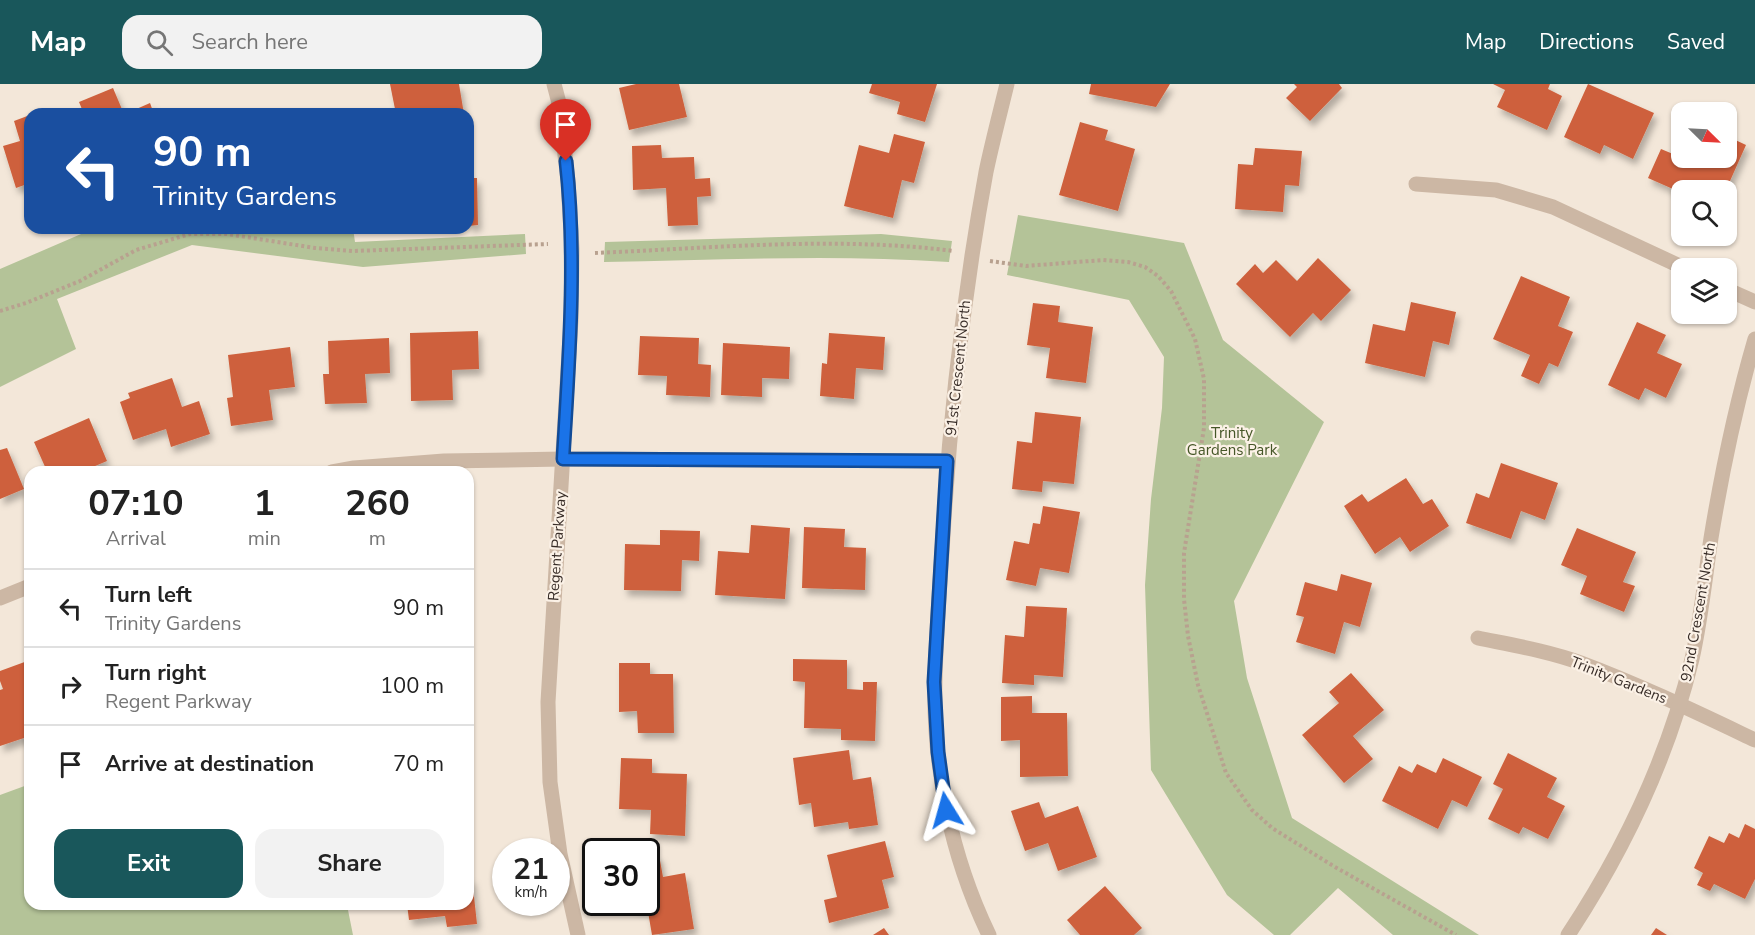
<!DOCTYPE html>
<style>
:root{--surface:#fff;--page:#f2f2f2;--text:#222;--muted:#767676;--line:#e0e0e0;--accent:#19575b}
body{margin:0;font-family:"Nunito Sans",sans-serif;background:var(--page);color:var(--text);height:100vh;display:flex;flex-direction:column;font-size:22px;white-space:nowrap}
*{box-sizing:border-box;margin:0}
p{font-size:20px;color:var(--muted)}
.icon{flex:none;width:33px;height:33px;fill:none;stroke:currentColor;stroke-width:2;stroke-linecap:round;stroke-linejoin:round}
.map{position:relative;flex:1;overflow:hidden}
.side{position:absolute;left:24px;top:382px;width:450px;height:444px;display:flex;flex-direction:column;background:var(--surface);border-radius:18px;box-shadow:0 2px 4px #0004}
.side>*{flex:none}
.guide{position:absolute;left:24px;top:24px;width:450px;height:126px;border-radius:18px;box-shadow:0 2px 4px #0004;background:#1a4fa0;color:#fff;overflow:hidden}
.needle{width:39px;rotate:114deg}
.buttons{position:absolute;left:1671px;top:18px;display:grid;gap:12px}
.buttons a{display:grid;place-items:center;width:66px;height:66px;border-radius:12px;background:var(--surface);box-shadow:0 2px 4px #0004;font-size:30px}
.speed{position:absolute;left:492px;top:754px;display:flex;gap:12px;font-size:30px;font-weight:700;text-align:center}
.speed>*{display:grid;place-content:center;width:78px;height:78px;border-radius:50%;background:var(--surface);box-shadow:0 2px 4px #0004;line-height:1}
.speed small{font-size:15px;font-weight:400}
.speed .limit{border:3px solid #111;border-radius:9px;background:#fff;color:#111}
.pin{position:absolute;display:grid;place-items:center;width:51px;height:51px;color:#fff;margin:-62px -26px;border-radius:50% 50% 50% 0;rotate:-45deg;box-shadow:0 0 6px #0007}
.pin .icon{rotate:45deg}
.me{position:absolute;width:66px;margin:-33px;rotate:352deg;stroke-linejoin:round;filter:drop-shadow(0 0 4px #0008)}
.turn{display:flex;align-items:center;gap:21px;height:126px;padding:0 30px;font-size:27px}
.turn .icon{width:78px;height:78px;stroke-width:2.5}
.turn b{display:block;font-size:42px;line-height:51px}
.eta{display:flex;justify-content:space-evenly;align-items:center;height:102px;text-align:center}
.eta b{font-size:36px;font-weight:700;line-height:42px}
.cta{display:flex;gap:12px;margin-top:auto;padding:12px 30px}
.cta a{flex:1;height:69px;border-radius:18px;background:var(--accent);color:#fff;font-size:24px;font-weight:700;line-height:69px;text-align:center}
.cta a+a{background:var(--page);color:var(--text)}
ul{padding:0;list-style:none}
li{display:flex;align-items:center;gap:18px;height:78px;padding:0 30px;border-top:2px solid var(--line)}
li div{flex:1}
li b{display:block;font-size:22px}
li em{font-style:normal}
header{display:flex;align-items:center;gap:36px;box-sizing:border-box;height:84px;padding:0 30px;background:var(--accent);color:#fff}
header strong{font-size:28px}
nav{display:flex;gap:33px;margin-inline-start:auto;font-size:21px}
.search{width:420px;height:54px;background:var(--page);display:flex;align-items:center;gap:15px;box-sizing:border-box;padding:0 21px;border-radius:18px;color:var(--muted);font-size:22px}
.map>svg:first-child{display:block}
.green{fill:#b4c398}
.building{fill:#ce613c;filter:url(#shadow)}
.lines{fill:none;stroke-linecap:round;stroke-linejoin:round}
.path{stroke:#b8a18f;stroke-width:4;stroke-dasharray:3 3;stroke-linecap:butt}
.minor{stroke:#ccb7a4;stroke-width:15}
.route-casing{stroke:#114b97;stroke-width:15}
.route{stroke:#1a73e8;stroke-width:10}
.labels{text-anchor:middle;stroke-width:4.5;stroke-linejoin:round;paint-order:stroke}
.street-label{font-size:15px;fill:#372c27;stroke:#fbf1e6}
.park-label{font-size:15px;fill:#465728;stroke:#fbf1e6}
</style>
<header>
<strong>Map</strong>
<div class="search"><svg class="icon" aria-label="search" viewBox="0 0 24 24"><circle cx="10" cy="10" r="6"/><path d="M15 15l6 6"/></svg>Search here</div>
<nav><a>Map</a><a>Directions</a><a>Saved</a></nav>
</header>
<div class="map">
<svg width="1755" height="851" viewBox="0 0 1755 851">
<defs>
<filter id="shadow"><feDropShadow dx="3.5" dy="6" stdDeviation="3" flood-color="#0004"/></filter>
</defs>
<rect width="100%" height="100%" fill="#f3e7d9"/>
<!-- green -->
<g class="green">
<polygon points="1018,131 1184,159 1223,256 1324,338 1234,517 1247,594 1292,734 1479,851 1393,851 1338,804 1290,851 1274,851 1227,811 1151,686 1145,501 1151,415 1162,324 1164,273 1129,216 1007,191"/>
<polygon points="95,144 353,144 355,158 525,150 526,170 363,183 192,161 57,215 76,265 0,303 0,185"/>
<path d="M881 150 952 157 949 178C834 170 719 176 604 178L605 158Z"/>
<polygon points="30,700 30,820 347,821 353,851 0,851 0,711"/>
</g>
<!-- building -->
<g class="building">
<polygon points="390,0 459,0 464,30 396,30"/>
<polygon points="636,0 679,0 687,33 629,46 619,4"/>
<polygon points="872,0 937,0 925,38 897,30 900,18 869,9"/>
<polygon points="1091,0 1170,0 1156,23 1089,10"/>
<polygon points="1294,0 1339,0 1342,4 1310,37 1286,14 1297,3"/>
<polygon points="1493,0 1550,0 1548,5 1562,12 1547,46 1497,23 1505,6"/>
<polygon points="1588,0 1654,29 1633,75 1604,61 1600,70 1564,53"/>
<polygon points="113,4 124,30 84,30 79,18"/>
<polygon points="150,19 154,30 125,30"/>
<polygon points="30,31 30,99 16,104 3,62 20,57 14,37"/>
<polygon points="1080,38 1108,46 1105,56 1135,65 1118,127 1059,111"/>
<polygon points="894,50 925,58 914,99 902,96 893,134 844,122 859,61 889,69"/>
<polygon points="1682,50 1682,74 1726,74 1726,58 1729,53 1746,61 1726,106 1718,106 1696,97 1692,106 1682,106 1682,109 1648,94 1661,65 1673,70"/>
<polygon points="661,61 662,74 694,73 695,95 710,94 711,112 697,113 698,141 668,142 666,104 633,106 632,62"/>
<polygon points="1255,64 1302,67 1299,102 1285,101 1283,128 1235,125 1238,80 1253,81"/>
<polygon points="468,94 477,94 478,141 468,142"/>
<polygon points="1318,174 1351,206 1321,237 1313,229 1290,253 1236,200 1255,180 1263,189 1276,176 1297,197"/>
<polygon points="1521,192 1570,213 1558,242 1573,248 1558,283 1549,279 1539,300 1521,292 1530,271 1493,255"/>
<polygon points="1411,218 1456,228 1449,261 1433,257 1425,293 1365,279 1373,240 1405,247"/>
<polygon points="1033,219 1060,222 1058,238 1093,243 1086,299 1046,294 1050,264 1027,261"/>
<polygon points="1637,238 1666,251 1657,269 1682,280 1666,314 1645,304 1639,316 1608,301"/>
<polygon points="478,247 479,285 452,286 453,316 411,317 410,249"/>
<polygon points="829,249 885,253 883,286 856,284 854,315 820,312 822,279 827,280"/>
<polygon points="640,252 699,254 698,280 711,281 710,313 666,311 667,292 638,291"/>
<polygon points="389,254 390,289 365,290 367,319 325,320 323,290 329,290 328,257"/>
<polygon points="723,259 790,263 789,295 762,294 762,313 721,311"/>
<polygon points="290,263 295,303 269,306 273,336 231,342 227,314 233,313 228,271"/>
<polygon points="172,294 182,323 199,317 210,350 171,363 166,345 133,356 120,318 130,314 128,309"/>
<polygon points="1035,328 1081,333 1074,400 1043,397 1042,408 1012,405 1017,357 1032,359"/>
<polygon points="89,334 107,377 81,388 39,388 46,385 34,358"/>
<polygon points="7,364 24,405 0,415 0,366"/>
<polygon points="1501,379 1558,399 1545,436 1521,427 1511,455 1466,439 1476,409 1489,414"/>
<polygon points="1406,394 1423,420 1432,415 1449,442 1410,468 1400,453 1375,470 1344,422 1362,410 1368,418"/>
<polygon points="1043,422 1080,428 1069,489 1040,484 1036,502 1006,496 1014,457 1029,460 1033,439 1040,440"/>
<polygon points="751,441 790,444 785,515 715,511 718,467 749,469"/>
<polygon points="804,443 845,445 844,463 866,464 865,506 802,504"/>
<polygon points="1577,444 1636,468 1623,498 1635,502 1624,528 1580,510 1587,492 1561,481"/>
<polygon points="660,446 700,447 699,477 682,476 681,507 624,506 625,460 660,461"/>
<polygon points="1341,490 1372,499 1360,543 1344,538 1335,570 1296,558 1304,533 1296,531 1305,498 1337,507"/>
<polygon points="1026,522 1067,524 1063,593 1034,591 1034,601 1002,599 1005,551 1024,553"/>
<polygon points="793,575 847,576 847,605 863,606 863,598 877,598 875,657 841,656 841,645 804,644 805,598 793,597"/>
<polygon points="30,576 30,610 28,611 30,652 0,662 0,606 3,605 0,597 0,587"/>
<polygon points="619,579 650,579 650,590 673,590 674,649 638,649 637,627 619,628"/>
<polygon points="1351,589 1384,626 1353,652 1373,675 1344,699 1302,651 1339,619 1329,608"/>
<polygon points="1032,612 1032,629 1067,629 1068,692 1020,693 1020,656 1001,657 1001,613"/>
<polygon points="849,666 853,696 871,693 878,741 849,745 848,738 814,743 811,719 799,721 793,674"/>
<polygon points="1508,669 1557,694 1547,713 1565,722 1548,755 1523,743 1519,750 1488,735 1503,705 1493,700"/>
<polygon points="621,674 652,675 652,689 687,690 685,752 650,750 651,726 619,725"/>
<polygon points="1443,674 1482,693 1467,723 1452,716 1438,745 1382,717 1399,682 1412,689 1417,680 1436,689"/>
<polygon points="1039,718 1045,734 1078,722 1097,773 1058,787 1048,759 1025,767 1011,727"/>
<polygon points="1745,740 1755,745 1755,795 1745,815 1714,800 1710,807 1697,801 1703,789 1694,784 1709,752 1724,759 1729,749 1739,754"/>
<polygon points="885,757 894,793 882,796 889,824 829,839 824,816 837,813 827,771"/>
<polygon points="659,771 663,793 685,789 694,845 652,851 647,822 636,824 635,819 646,819 646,773"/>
<polygon points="468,794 472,794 477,840 447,843 445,832 409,836 407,820 468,820"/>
<polygon points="1105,802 1142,844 1134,851 1080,851 1067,836"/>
<polygon points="884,844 889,851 873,851"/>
<polygon points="1656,844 1667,851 1651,851"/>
</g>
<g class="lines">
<!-- path -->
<g class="path">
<path d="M595 169C715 164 835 152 954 167"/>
<polyline points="990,177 1026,182 1103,176 1128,178 1145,183 1158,192 1171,207 1195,255 1204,295 1204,344 1184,469 1184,515 1188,552 1198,601 1226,689 1252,726 1272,744 1335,783 1456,851"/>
<polyline points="0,227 26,219 80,197 136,166 190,150 227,150 315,164 353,167 548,160"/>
</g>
<!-- minor -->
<g class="minor">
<polyline points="554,0 559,19 568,97 572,165 571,236 548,618 550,698 560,770 578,851"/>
<polyline points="1416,100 1496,106 1553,123 1684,184"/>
<polyline points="1726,205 1755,218"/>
<polyline points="332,388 354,384 444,377 563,375 947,377"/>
<polyline points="0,514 30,502"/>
<path d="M1478 554C1512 561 1548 567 1581 579 1640 601 1698 629 1755 656"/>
<path d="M989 851C951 772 933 684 935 597 936 549 940 500 943 452 950 330 964 208 986 88 992 59 1000 29 1007 0"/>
<path d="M1568 851C1624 766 1668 674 1692 575 1701 535 1705 494 1711 454 1722 387 1736 320 1755 255"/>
</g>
</g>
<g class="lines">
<!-- route casing -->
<g class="route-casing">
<path id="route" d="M566 77C577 176 569 275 563 375L947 377 934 598 938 668 946 726"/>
</g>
<!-- route -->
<use href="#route" class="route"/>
</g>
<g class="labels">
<!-- street labels -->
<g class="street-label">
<text transform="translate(958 284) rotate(-84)" y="5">91st Crescent North</text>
<text transform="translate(557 462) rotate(-86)" y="5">Regent Parkway</text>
<text transform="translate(1698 528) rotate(-80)" y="5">92nd Crescent North</text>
<text transform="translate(1619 596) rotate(22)" y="5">Trinity Gardens</text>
</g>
<!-- park labels -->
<g class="park-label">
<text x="1232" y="354">Trinity<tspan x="1232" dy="17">Gardens Park</tspan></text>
</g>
</g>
</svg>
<div class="buttons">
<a><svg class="needle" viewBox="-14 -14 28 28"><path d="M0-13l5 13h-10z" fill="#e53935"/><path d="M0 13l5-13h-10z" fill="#767676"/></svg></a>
<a><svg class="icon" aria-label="search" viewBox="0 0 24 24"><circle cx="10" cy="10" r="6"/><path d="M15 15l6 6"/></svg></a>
<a><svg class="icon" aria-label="layers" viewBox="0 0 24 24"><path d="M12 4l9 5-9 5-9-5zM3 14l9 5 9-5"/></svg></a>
</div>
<div class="speed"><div>21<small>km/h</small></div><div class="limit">30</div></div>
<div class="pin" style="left:566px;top:77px;background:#d93025"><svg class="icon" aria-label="arrive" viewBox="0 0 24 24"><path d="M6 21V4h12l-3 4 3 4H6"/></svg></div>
<svg class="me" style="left:946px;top:726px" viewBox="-20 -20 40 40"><path d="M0-17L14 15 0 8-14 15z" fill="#1a73e8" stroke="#fff" stroke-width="4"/></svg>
<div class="guide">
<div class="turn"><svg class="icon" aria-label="left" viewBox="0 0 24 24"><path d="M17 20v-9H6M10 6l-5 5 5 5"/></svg><div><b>90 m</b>Trinity Gardens</div></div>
</div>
<section class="side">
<div class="eta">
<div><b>07:10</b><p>Arrival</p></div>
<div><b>1</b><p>min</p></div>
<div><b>260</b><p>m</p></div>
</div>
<ul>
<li><svg class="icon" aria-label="left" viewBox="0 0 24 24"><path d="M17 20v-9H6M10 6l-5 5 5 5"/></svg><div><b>Turn left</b><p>Trinity Gardens</p></div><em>90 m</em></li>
<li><svg class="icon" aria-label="right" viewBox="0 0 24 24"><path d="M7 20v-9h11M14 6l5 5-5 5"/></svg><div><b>Turn right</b><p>Regent Parkway</p></div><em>100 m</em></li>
<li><svg class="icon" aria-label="arrive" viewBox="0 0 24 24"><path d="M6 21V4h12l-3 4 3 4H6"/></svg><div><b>Arrive at destination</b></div><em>70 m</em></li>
</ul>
<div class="cta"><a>Exit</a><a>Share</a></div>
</section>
</div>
